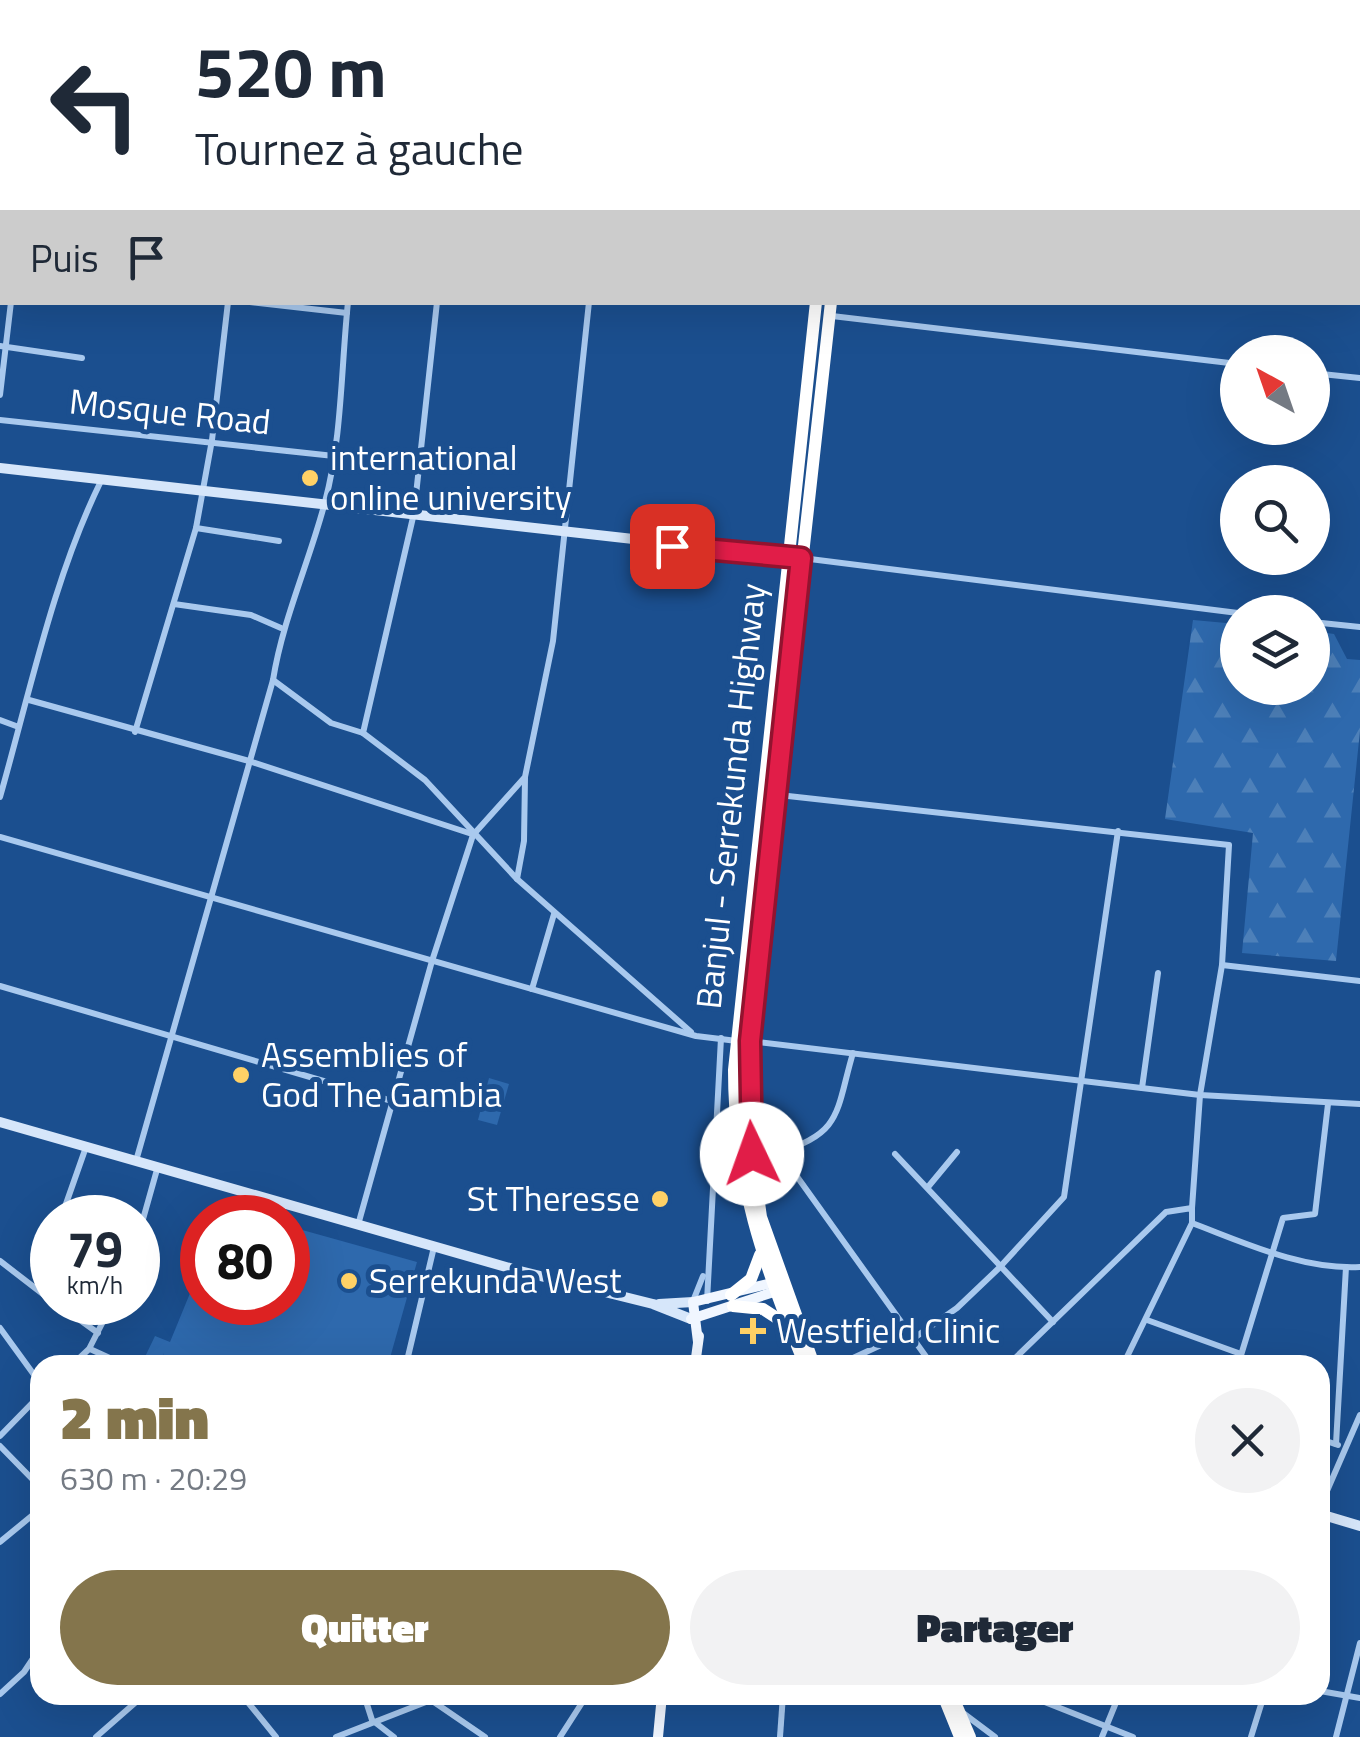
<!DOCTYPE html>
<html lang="fr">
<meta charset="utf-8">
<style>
:root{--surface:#fff;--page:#f2f2f3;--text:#1f2937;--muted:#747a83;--accent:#84754c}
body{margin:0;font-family:"Titillium Web",sans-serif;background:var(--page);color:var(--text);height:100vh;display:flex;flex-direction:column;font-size:38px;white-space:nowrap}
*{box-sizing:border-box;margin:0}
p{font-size:32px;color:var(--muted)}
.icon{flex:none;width:55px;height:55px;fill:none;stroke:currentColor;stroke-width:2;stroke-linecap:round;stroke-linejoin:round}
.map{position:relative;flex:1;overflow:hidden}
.details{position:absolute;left:30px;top:1355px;width:1300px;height:350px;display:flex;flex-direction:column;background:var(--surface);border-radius:30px;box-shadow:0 10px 40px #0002}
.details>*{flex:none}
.hud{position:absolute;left:0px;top:0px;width:1360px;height:305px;box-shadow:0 10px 40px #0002;background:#fff;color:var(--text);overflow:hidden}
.needle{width:65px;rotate:320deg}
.fabs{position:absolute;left:1220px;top:335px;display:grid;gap:20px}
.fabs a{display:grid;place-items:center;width:110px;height:110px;border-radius:50%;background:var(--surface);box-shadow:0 10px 40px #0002;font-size:50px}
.speed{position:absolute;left:30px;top:1195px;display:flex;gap:20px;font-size:50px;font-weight:700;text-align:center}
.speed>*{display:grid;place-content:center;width:130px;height:130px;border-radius:50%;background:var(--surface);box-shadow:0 10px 40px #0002;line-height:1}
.speed small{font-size:25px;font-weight:400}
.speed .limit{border:15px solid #d22;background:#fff;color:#111}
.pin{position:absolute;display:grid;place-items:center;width:85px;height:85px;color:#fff;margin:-42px;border-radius:20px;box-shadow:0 5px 15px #0006}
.me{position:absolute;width:110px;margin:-55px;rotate:357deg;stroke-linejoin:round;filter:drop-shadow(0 0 8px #0008)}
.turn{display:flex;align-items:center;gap:35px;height:210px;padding:0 30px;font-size:45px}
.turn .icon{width:130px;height:130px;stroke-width:2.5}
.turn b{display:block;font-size:70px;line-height:85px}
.then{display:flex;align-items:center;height:95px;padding:0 30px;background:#0003;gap:20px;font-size:38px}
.round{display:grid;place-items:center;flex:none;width:105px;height:105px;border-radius:52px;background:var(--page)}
.summary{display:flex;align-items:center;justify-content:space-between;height:170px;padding:0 30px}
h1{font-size:60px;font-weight:800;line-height:75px;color:var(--accent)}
.primary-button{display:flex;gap:20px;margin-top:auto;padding:20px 30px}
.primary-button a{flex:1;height:115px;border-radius:60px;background:var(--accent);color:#fff;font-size:40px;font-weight:800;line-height:115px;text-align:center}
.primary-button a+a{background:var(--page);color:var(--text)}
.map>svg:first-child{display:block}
.forest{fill:url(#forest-firs)}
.green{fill:#2e69ad}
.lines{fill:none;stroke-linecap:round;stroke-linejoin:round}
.street{stroke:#a9c9ee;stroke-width:6}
.secondary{stroke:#d6e6fa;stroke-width:10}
.primary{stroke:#f0f6ff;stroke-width:10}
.highway{stroke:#fff;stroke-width:12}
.route-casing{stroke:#92132f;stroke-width:25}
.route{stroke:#e11d48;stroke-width:18}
.poi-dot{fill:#ffd166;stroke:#1b4f8f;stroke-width:4}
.labels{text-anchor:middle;stroke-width:10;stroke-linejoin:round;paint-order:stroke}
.street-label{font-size:35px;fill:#fff;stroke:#1b4f8f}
.poi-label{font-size:35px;fill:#fff;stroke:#1b4f8f;text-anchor:start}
</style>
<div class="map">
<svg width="1360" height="1737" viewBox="0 0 1360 1737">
<defs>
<pattern id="forest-firs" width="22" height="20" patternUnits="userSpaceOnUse" patternTransform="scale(2.5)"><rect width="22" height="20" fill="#2e69ad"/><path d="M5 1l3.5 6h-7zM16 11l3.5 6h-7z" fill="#4d80b9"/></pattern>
</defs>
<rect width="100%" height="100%" fill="#1b4f8f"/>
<!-- forest -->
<polygon class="forest" points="1193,620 1237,624 1238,688 1312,688 1313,631 1334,634 1347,659 1360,660 1360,731 1336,961 1242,953 1253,833 1165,819"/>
<!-- green -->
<g class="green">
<polygon points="489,1078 509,1084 497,1125 478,1120"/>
<polygon points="288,1226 417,1262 388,1365 160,1365 164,1353 158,1365 143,1361 155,1336 170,1342 202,1264 202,1302 288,1302"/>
</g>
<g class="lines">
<!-- street -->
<g class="street">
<polyline points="1341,0 1341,2"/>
<polyline points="8,2 9,0"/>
<polyline points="473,2 474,0"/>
<polyline points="664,2 664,0"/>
<polyline points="1043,2 1043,0"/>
<polyline points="1208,2 1208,0"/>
<polyline points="0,75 2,54"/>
<polyline points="1358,87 1360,87"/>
<polyline points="1358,118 1360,135"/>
<polyline points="0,237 2,237"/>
<polyline points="0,276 2,277"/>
<polyline points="250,302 347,313"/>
<polyline points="437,302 414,513 363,733 425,780 517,879 691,1032"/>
<polyline points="832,316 1238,364"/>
<polyline points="0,346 82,358"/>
<polyline points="1312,373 1360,378"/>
<polyline points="0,395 11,302"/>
<polyline points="0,420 334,456"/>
<polyline points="196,528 279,541"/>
<polyline points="802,558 1238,613"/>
<polyline points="174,604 251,615 281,628"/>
<polyline points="1312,622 1360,627"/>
<polyline points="273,680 331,723 363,733"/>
<polyline points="29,700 249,761 472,834"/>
<polyline points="0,720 16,726"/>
<polyline points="135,732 196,528 212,440 228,302"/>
<polyline points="779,795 1229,845 1222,965 1200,1095 1192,1208"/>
<path d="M0 797C30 692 53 579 101 481"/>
<polyline points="0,837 696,1036 737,1041"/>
<polyline points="517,879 524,841 525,778"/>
<polyline points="1222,965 1360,981"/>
<polyline points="0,986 392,1101"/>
<polyline points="532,989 554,914"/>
<polyline points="750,1041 1200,1095 1360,1104"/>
<polyline points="1142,1088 1158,973"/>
<path d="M779 1152C843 1134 836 1110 853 1053"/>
<polyline points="753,1153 778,1152 783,1157 932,1365"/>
<polyline points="895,1154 1053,1322"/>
<path d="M136 1161 273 680C283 618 309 563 325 502 342 438 341 369 348 302"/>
<polyline points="928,1187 957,1152"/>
<polyline points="61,1218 86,1147"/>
<polyline points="358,1225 432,961 473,835 525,777 553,641 589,302"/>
<polyline points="138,1237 158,1166"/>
<polyline points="0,1261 52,1301"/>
<polyline points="693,1301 703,1276"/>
<polyline points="707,1301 721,1038"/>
<polyline points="55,1302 98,1333"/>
<polyline points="1147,1320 1241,1354"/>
<polyline points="0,1328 40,1383"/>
<polyline points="914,1338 957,1308 999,1268 1064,1197 1118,831"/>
<polyline points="90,1349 125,1365"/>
<polyline points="72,1365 89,1349 113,1302"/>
<polyline points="406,1365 434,1247"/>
<polyline points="838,1365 909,1332"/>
<path d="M1008 1365 1166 1212 1192 1208V1223C1245 1243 1302 1270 1360 1267"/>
<polyline points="1123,1365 1192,1223"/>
<polyline points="1238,1365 1283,1218 1315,1214 1328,1104"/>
<polyline points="0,1436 40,1395"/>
<polyline points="1320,1439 1338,1445"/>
<polyline points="1336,1444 1346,1267"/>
<polyline points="0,1446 40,1487"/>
<polyline points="1320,1507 1360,1415"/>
<polyline points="0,1542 40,1509"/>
<polyline points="1320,1691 1360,1698"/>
<polyline points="0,1694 24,1672 40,1648"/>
<polyline points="242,1695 276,1737"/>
<polyline points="364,1695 372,1720 394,1737"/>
<polyline points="1027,1695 1133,1737"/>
<polyline points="431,1700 440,1695"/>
<polyline points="963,1713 995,1737"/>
<polyline points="96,1737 144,1695"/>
<polyline points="336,1737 431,1700 485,1737"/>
<polyline points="560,1737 587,1695"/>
<polyline points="780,1737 783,1695"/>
<polyline points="1102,1737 1119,1695"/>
<polyline points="1251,1737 1264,1695"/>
<polyline points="1336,1737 1360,1643"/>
</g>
<!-- secondary -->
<g class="secondary">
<polyline points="376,0 402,2"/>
<polyline points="0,468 794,557"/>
<polyline points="0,1122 520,1271 653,1304 691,1319"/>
<polyline points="659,1304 693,1302"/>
<polyline points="1320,1514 1360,1526"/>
</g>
<!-- primary -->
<g class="primary">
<polyline points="691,1319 780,1290"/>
<polyline points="698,1342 693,1302 780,1281"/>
<polyline points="695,1365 699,1336"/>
<polyline points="658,1737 662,1695"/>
</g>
<!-- highway -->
<g class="highway">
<polyline points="849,2 850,0"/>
<polyline points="863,2 863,0"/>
<polyline points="731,1295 751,1279 760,1255"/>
<polyline points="733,1306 763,1309 786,1324"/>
<path d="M805 1365C763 1264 734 1181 734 1070L816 302"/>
<polyline points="814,1365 761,1217 752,1153 749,1041 831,302"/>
<polyline points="943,1695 960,1737"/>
<polyline points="952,1695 970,1737"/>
</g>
</g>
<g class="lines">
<!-- route casing -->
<g class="route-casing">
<polyline id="route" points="672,546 801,558 750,1041 752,1154"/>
</g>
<!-- route -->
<use href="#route" class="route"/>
</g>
<!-- markers -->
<g class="poi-dot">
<circle cx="310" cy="478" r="10"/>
<circle cx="241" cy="1075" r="10"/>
<circle cx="660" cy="1199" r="10"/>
<circle cx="349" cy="1281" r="10"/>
<path d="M748 1316h10v10h10v10h-10v10h-10v-10h-10v-10h10z"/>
</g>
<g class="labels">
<!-- street labels -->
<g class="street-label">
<text transform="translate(170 412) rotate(6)" y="12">Mosque Road</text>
<text transform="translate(731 796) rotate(-84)" y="12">Banjul - Serrekunda Highway</text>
</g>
<!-- poi labels -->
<g class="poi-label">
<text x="330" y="470">international<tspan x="330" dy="40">online university</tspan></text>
<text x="261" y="1067">Assemblies of<tspan x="261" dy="40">God The Gambia</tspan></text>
<text x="640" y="1211" text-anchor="end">St Theresse</text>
<text x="369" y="1293">Serrekunda West</text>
<text x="776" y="1343">Westfield Clinic</text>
</g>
</g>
</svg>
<div class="fabs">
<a><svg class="needle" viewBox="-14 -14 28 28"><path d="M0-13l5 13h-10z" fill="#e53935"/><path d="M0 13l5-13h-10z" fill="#747a83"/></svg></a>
<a><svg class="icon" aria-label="search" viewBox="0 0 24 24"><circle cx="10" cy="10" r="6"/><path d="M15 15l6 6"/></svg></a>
<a><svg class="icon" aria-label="layers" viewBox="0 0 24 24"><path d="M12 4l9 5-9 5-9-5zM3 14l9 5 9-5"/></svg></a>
</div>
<div class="speed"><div>79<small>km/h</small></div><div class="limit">80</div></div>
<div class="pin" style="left:672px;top:546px;background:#d93025"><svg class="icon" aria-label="arrive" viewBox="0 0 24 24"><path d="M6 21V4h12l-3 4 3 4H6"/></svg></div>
<svg class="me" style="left:752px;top:1154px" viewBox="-20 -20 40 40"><circle r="19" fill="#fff"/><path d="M0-13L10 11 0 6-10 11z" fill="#e11d48"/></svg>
<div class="hud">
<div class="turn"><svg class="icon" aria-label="left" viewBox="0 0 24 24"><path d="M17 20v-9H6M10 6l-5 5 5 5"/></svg><div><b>520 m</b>Tournez à gauche</div></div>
<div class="then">Puis<svg class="icon" aria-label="arrive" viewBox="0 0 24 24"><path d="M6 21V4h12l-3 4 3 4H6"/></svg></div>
</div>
<section class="details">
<div class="summary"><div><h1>2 min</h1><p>630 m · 20:29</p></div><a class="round"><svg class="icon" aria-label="close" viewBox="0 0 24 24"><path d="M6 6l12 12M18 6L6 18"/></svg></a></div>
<div class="primary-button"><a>Quitter</a><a>Partager</a></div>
</section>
</div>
